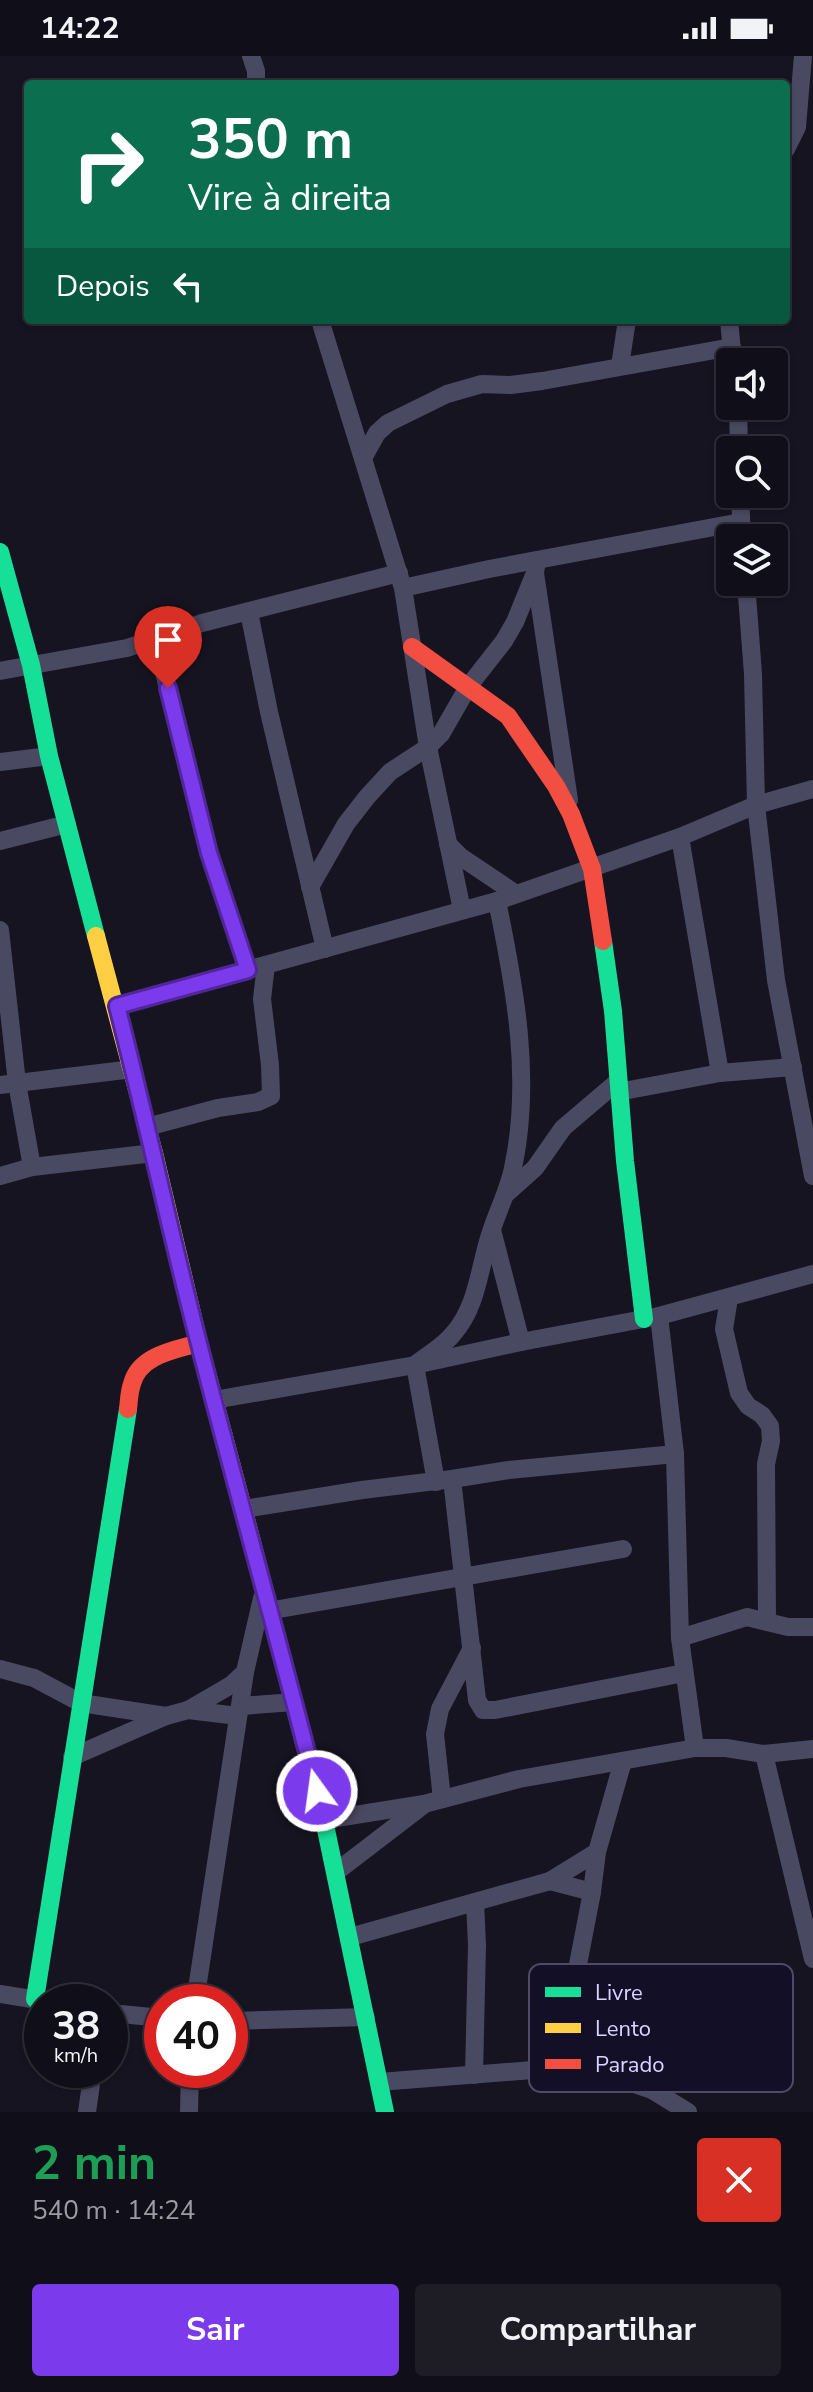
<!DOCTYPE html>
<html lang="pt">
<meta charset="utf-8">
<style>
:root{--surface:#100f19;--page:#1e1d26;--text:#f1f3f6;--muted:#9c9ca2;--line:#302f38;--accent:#7c3aed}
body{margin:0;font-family:"Nunito Sans",sans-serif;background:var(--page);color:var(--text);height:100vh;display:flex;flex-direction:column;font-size:30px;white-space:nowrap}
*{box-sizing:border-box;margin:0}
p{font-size:26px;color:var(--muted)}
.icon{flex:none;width:44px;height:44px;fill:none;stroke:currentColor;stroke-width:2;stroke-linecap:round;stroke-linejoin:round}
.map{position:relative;height:2056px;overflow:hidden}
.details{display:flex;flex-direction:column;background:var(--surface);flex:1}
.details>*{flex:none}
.hud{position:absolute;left:24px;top:24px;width:766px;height:244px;border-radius:8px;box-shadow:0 2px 6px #0004,0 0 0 2px var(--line);background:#0b6e4f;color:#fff;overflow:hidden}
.tools{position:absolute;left:716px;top:292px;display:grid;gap:16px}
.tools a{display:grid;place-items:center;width:72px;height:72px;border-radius:8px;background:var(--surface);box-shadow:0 2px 6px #0004,0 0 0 2px var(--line);font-size:40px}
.speed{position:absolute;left:24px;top:1928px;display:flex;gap:16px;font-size:40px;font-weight:700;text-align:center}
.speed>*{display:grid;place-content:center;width:104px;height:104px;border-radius:50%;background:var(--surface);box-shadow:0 2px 6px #0004,0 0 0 2px var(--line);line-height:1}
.speed small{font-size:20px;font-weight:400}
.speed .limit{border:12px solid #d22;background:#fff;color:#111}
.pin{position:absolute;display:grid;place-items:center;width:68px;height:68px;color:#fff;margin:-82px -34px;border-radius:50% 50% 50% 0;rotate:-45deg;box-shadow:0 0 8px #0007}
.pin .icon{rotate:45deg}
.me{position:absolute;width:88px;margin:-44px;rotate:346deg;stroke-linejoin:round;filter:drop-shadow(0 0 6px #0008)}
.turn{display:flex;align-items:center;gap:28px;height:168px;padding:0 32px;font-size:36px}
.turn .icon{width:104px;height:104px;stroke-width:2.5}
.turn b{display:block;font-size:56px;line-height:68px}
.then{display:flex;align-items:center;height:76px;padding:0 32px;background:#0003;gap:16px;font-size:30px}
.round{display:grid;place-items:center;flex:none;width:84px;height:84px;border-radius:8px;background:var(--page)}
.summary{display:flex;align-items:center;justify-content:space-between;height:136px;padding:0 32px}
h1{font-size:48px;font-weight:700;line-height:60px;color:#1e9e55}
.action{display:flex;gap:16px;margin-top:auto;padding:16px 32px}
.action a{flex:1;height:92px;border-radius:8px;background:var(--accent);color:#fff;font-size:32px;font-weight:700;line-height:92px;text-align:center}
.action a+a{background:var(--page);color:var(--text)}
.status{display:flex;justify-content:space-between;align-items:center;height:56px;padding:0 40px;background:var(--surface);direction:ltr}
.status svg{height:22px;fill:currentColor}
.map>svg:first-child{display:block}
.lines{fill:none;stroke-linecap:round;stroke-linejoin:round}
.street{stroke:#4a4962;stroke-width:18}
.fast{stroke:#16e098;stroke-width:18}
.slow{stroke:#ffcf43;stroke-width:18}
.jam{stroke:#f24e42;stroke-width:18}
.route-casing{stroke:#51269a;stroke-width:20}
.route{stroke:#7c3aed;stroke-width:14}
.key{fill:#130f26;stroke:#4e4a67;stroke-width:2}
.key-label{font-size:22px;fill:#d9d4ff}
</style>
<div class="status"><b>14:22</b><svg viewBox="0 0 49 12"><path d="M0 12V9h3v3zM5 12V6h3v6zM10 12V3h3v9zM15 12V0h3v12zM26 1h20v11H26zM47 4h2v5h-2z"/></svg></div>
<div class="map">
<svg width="813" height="2056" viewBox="0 0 813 2056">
<rect width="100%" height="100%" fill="#161421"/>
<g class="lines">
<!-- street -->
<g class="street">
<polyline points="251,0 256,15 256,28"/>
<polyline points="786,93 797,71 803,0"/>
<polyline points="320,264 403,532 428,691 462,854"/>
<polyline points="729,264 733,306"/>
<polyline points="620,310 627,264"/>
<polyline points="738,350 739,394"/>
<polyline points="363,402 377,377 388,367 447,338 482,328 511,329 542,325 732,291"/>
<polyline points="740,438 742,482"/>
<polyline points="535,517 569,744"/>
<polyline points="746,526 753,618 756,749 776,924 813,1120"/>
<polyline points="403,532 489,513 741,466"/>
<polyline points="249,556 269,656 325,893"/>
<polyline points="156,584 209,797 248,914"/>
<polyline points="0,615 127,592 202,567 399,517"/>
<polyline points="0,706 49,700"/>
<polyline points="680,781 720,1017"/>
<polyline points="0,785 67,768"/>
<polyline points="448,788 461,801 516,838"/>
<polyline points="310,831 346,768 367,741 390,716 428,691 441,678 468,631 504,585 515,566 535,517 537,504"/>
<polyline points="0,874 17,1027 32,1111"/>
<polyline points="117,950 497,845 680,781 756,749 813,733"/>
<polyline points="0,1029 133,1013"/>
<polyline points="618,1036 720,1017 793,1011"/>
<polyline points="147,1071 218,1052 258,1046 271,1040 270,1009 262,943 266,909"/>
<polyline points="0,1120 32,1111 154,1097"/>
<polyline points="507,1137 535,1112 563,1072 617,1026"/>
<polyline points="492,1174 521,1286"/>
<polyline points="729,1242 724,1273 739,1337 748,1350 762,1359 770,1370 771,1385 766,1408 767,1565"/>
<polyline points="659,1260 675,1398 680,1582"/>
<polyline points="214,1344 415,1309 521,1286 659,1260 813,1218"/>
<polyline points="452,1423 477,1644 483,1654 495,1654 684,1617"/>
<path d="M436 1426 415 1309C427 1299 444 1290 453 1278 477 1251 479 1214 489 1182 496 1158 508 1136 513 1112 532 1023 515 932 497 845"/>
<polyline points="244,1453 362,1434 452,1423 509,1414 675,1398"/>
<polyline points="268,1555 623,1493"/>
<polyline points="0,1613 34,1622 81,1647 166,1660"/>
<polyline points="241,1650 294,1646"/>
<polyline points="188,1654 238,1660"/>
<polyline points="695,1692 680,1582 747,1561 788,1571 813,1571"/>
<polyline points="764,1698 813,1903"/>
<polyline points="72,1701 166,1660 188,1654 231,1629 245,1616"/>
<polyline points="442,1743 435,1678 440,1653 472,1592"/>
<polyline points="324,1764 424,1748 519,1723 695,1692 726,1692 764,1698 813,1693"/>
<polyline points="336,1816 422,1750"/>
<polyline points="550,1825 592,1836"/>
<polyline points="350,1881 550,1825 597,1796"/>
<polyline points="0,1938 50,1946"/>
<polyline points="195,1946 245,1616 262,1542"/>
<polyline points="110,1957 162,1962"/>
<polyline points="230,1965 366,1961"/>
<polyline points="558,2012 592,1836 597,1796 623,1705"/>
<polyline points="474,2019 477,1889 475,1846"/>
<polyline points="379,2026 558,2012 595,2015 652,2034 688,2056"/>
<polyline points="87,2056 93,2014"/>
<polyline points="189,2056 190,2014"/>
</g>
<!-- fast -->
<g class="fast">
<polyline points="0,496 31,609 49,700 96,880"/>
<polyline points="603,885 613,955 625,1105 644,1263"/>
<polyline points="252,1486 324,1764 385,2056"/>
<polyline points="35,1943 128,1353"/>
</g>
<!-- slow -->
<polyline class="slow" points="96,880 154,1097 199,1287 252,1486"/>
<!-- jam -->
<g class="jam">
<polyline points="412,591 508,660 556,730 571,758 592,813 603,885"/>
<path d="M128 1353C129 1345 129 1336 132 1328 139 1299 175 1294 199 1287"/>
</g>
</g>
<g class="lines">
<!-- route casing -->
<g class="route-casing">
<path id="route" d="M168 632 209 797 248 914 117 950C146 1062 170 1176 199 1288 237 1437 279 1585 317 1735"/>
</g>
<!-- route -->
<use href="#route" class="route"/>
</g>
<!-- legend -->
<rect x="529" y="1908" width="264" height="128" rx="12" class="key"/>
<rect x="545" y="1931" width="36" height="10" fill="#16e098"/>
<rect x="545" y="1967" width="36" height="10" fill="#ffcf43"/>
<rect x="545" y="2003" width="36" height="10" fill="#f24e42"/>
<g class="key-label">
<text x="595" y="1944">Livre</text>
<text x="595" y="1980">Lento</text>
<text x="595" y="2016">Parado</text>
</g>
</svg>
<div class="tools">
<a><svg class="icon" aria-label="sound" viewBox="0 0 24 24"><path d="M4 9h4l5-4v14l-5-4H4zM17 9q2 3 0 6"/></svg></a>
<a><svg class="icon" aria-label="search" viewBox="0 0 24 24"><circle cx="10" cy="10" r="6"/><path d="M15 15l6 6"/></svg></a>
<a><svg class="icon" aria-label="layers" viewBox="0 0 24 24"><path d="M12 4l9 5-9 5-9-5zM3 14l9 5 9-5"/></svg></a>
</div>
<div class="speed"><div>38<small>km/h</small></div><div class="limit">40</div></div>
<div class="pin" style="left:168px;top:632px;background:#d93025"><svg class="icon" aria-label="arrive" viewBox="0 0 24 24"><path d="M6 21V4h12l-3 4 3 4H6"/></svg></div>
<svg class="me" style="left:317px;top:1735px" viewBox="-20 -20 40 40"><circle r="17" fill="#7c3aed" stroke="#fff" stroke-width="3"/><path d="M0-11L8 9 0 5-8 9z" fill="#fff"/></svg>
<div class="hud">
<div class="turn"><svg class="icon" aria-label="right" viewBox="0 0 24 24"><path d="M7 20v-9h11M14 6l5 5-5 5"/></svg><div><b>350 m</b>Vire à direita</div></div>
<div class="then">Depois<svg class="icon" aria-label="left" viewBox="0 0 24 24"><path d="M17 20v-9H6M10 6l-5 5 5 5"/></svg></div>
</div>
</div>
<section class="details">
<div class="summary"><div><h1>2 min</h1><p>540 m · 14:24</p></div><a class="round" style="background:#d93025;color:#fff"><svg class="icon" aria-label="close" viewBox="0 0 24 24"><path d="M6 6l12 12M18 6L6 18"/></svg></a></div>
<div class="action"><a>Sair</a><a>Compartilhar</a></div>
</section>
